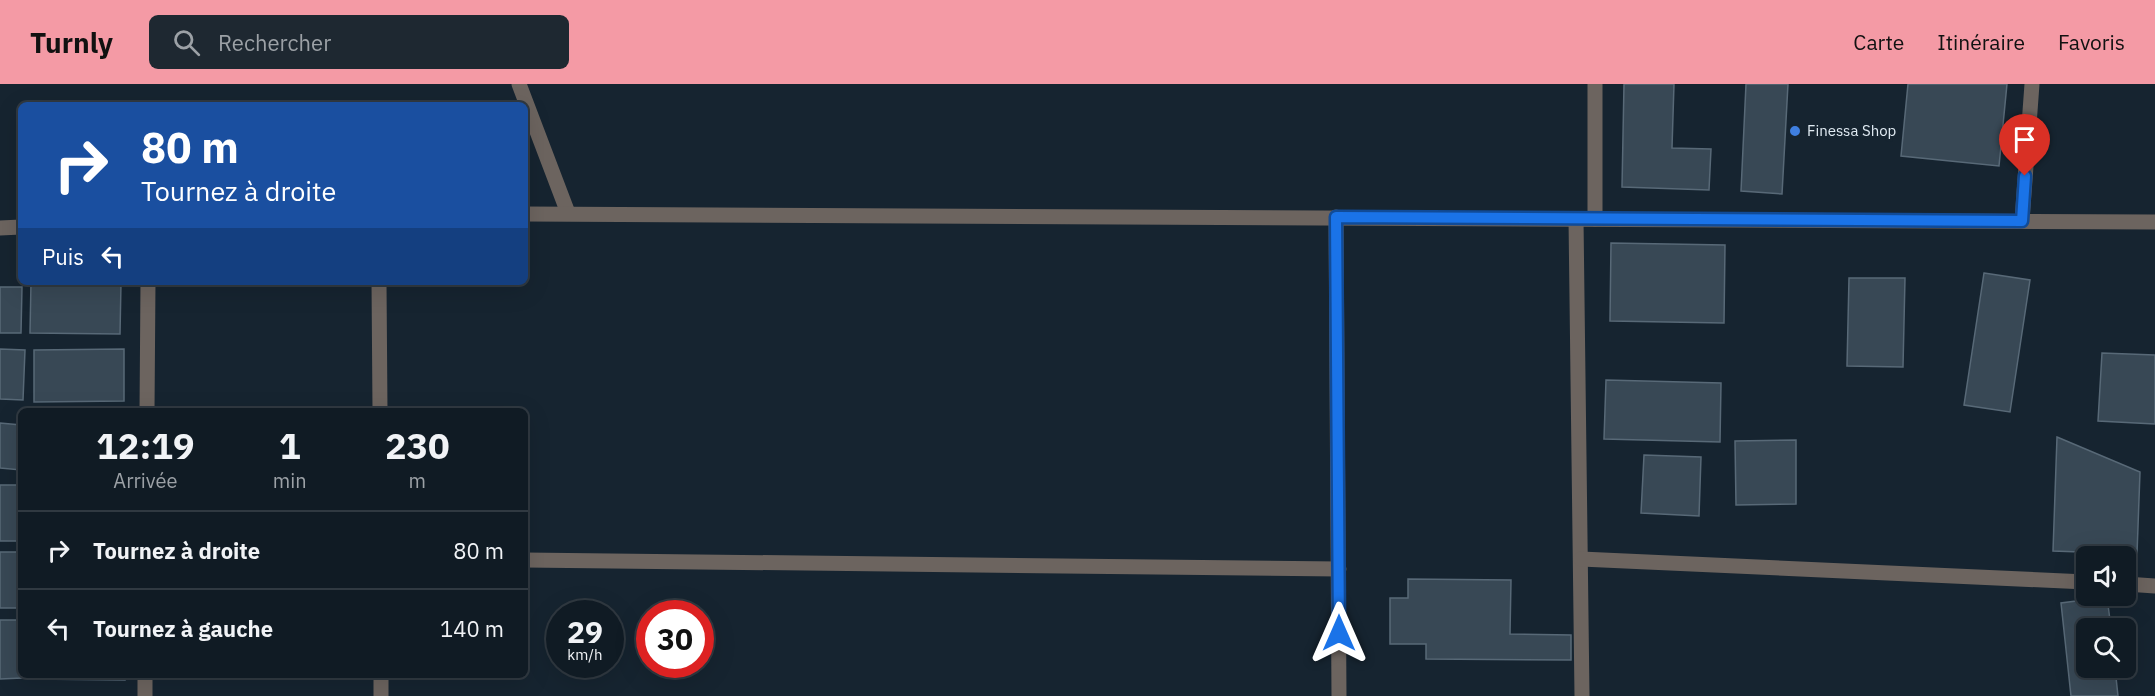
<!DOCTYPE html>
<html lang="fr">
<meta charset="utf-8">
<style>
:root{--surface:#101b24;--page:#1e2831;--text:#f1f3f6;--muted:#9ca1a6;--line:#303941;--accent:#f49aa5}
body{margin:0;font-family:"IBM Plex Sans",sans-serif;background:var(--page);color:var(--text);height:100vh;display:flex;flex-direction:column;font-size:22px;white-space:nowrap}
*{box-sizing:border-box;margin:0}
p{font-size:20px;color:var(--muted)}
.icon{flex:none;width:33px;height:33px;fill:none;stroke:currentColor;stroke-width:2;stroke-linecap:round;stroke-linejoin:round}
.map{position:relative;flex:1;overflow:hidden}
.drawer{position:absolute;left:18px;top:324px;width:510px;height:270px;display:flex;flex-direction:column;background:var(--surface);border-radius:9px;box-shadow:0 6px 24px #0002,0 0 0 2px var(--line)}
.drawer>*{flex:none}
.guide{position:absolute;left:18px;top:18px;width:510px;height:183px;border-radius:9px;box-shadow:0 6px 24px #0002,0 0 0 2px var(--line);background:#1a4fa0;color:#fff;overflow:hidden}
.fabs{position:absolute;left:2076px;top:462px;display:grid;gap:12px}
.fabs a{display:grid;place-items:center;width:60px;height:60px;border-radius:9px;background:var(--surface);box-shadow:0 6px 24px #0002,0 0 0 2px var(--line);font-size:30px}
.speed{position:absolute;left:546px;top:516px;display:flex;gap:12px;font-size:30px;font-weight:700;text-align:center}
.speed>*{display:grid;place-content:center;width:78px;height:78px;border-radius:50%;background:var(--surface);box-shadow:0 6px 24px #0002,0 0 0 2px var(--line);line-height:1}
.speed small{font-size:15px;font-weight:400}
.speed .limit{border:9px solid #d22;background:#fff;color:#111}
.pin{position:absolute;display:grid;place-items:center;width:51px;height:51px;color:#fff;margin:-62px -26px;border-radius:50% 50% 50% 0;rotate:-45deg;box-shadow:0 0 6px #0007}
.pin .icon{rotate:45deg}
.me{position:absolute;width:66px;margin:-33px;rotate:0deg;stroke-linejoin:round;filter:drop-shadow(0 0 4px #0008)}
.turn{display:flex;align-items:center;gap:21px;height:126px;padding:0 24px;font-size:27px}
.turn .icon{width:78px;height:78px;stroke-width:2.5}
.turn b{display:block;font-size:42px;line-height:51px}
.then{display:flex;align-items:center;height:57px;padding:0 24px;background:#0003;gap:12px;font-size:22px}
.eta{display:flex;justify-content:space-evenly;align-items:center;height:102px;text-align:center}
.eta b{font-size:36px;font-weight:800;line-height:42px}
ul{padding:0;list-style:none}
li{display:flex;align-items:center;gap:18px;height:78px;padding:0 24px;border-top:2px solid var(--line)}
li div{flex:1}
li b{display:block;font-size:22px}
li em{font-style:normal}
header{display:flex;align-items:center;gap:36px;box-sizing:border-box;height:84px;padding:0 30px;background:var(--accent);color:#111}
header strong{font-size:28px}
nav{display:flex;gap:33px;margin-inline-start:auto;font-size:21px}
.search{width:420px;height:54px;background:var(--page);display:flex;align-items:center;gap:15px;box-sizing:border-box;padding:0 21px;border-radius:9px;color:var(--muted);font-size:22px}
.map>svg:first-child{display:block}
.building{fill:#384855;stroke:#586977;stroke-width:1.5}
.lines{fill:none;stroke-linecap:round;stroke-linejoin:round}
.minor{stroke:#6c645f;stroke-width:15}
.route-casing{stroke:#114b97;stroke-width:15}
.route{stroke:#1a73e8;stroke-width:10}
.shop-dot{fill:#3f7fe0;stroke:#162430;stroke-width:2}
.labels{text-anchor:middle;stroke-width:6;stroke-linejoin:round;paint-order:stroke}
.poi-label{font-size:15px;fill:#e1ebf3;stroke:#162430;text-anchor:start}
</style>
<header>
<strong>Turnly</strong>
<div class="search"><svg class="icon" aria-label="search" viewBox="0 0 24 24"><circle cx="10" cy="10" r="6"/><path d="M15 15l6 6"/></svg>Rechercher</div>
<nav><a>Carte</a><a>Itinéraire</a><a>Favoris</a></nav>
</header>
<div class="map">
<svg width="2155" height="612" viewBox="0 0 2155 612">
<rect width="100%" height="100%" fill="#162430"/>
<!-- building -->
<g class="building">
<polygon points="1624,0 1674,0 1672,64 1711,65 1709,106 1622,103"/>
<polygon points="1746,0 1788,0 1782,110 1741,107"/>
<polygon points="1908,0 2007,0 1999,82 1901,72"/>
<polygon points="1611,159 1725,161 1724,239 1610,237"/>
<polygon points="1984,189 2030,196 2010,328 1964,321"/>
<polygon points="1849,194 1905,194 1903,283 1847,282"/>
<polygon points="31,198 121,199 120,250 30,249"/>
<polygon points="0,203 22,203 21,249 0,249"/>
<polygon points="0,265 25,266 23,316 0,315"/>
<polygon points="124,265 124,317 34,318 34,266"/>
<polygon points="2102,269 2155,271 2155,340 2098,337"/>
<polygon points="1606,296 1721,299 1720,358 1604,355"/>
<polygon points="0,339 21,341 21,386 0,384"/>
<polygon points="2057,353 2140,388 2137,470 2053,467"/>
<polygon points="1796,356 1796,420 1736,421 1735,357"/>
<polygon points="1644,371 1701,373 1699,432 1641,429"/>
<rect x="0" y="401" width="21" height="56"/>
<rect x="0" y="468" width="21" height="56"/>
<polygon points="1408,495 1511,496 1510,550 1571,551 1571,576 1426,575 1426,560 1390,560 1390,514 1408,514"/>
<polygon points="2107,513 2111,544 2086,544 2086,584 2115,584 2118,612 2071,612 2061,519"/>
<polygon points="0,536 20,536 22,594 0,595"/>
<polygon points="32,591 125,591 125,596 32,595"/>
</g>
<g class="lines">
<!-- minor -->
<g class="minor">
<polyline points="519,0 568,129"/>
<polyline points="1595,0 1595,135"/>
<polyline points="525,130 2155,138"/>
<polyline points="1336,133 1339,612"/>
<polyline points="1576,135 1582,612"/>
<polyline points="2022,137 2032,0"/>
<polyline points="0,144 21,143"/>
<polyline points="379,198 380,327"/>
<polyline points="147,327 148,198"/>
<polyline points="1581,475 2086,498"/>
<polyline points="525,476 1339,485"/>
<polyline points="2126,500 2155,502"/>
<polyline points="381,591 381,612"/>
<polyline points="145,612 145,591"/>
</g>
</g>
<g class="lines">
<!-- route casing -->
<g class="route-casing">
<polyline id="route" points="1339,549 1336,133 2022,137 2025,92"/>
</g>
<!-- route -->
<use href="#route" class="route"/>
</g>
<!-- markers -->
<circle class="shop-dot" cx="1795" cy="47" r="6"/>
<g class="labels">
<!-- poi labels -->
<g class="poi-label">
<text x="1807" y="52">Finessa Shop</text>
</g>
</g>
</svg>
<div class="fabs">
<a><svg class="icon" aria-label="sound" viewBox="0 0 24 24"><path d="M4 9h4l5-4v14l-5-4H4zM17 9q2 3 0 6"/></svg></a>
<a><svg class="icon" aria-label="search" viewBox="0 0 24 24"><circle cx="10" cy="10" r="6"/><path d="M15 15l6 6"/></svg></a>
</div>
<div class="speed"><div>29<small>km/h</small></div><div class="limit">30</div></div>
<div class="pin" style="left:2025px;top:92px;background:#d93025"><svg class="icon" aria-label="arrive" viewBox="0 0 24 24"><path d="M6 21V4h12l-3 4 3 4H6"/></svg></div>
<svg class="me" style="left:1339px;top:549px" viewBox="-20 -20 40 40"><path d="M0-17L14 15 0 8-14 15z" fill="#1a73e8" stroke="#fff" stroke-width="4"/></svg>
<div class="guide">
<div class="turn"><svg class="icon" aria-label="right" viewBox="0 0 24 24"><path d="M7 20v-9h11M14 6l5 5-5 5"/></svg><div><b>80 m</b>Tournez à droite</div></div>
<div class="then">Puis<svg class="icon" aria-label="left" viewBox="0 0 24 24"><path d="M17 20v-9H6M10 6l-5 5 5 5"/></svg></div>
</div>
<section class="drawer">
<div class="eta">
<div><b>12:19</b><p>Arrivée</p></div>
<div><b>1</b><p>min</p></div>
<div><b>230</b><p>m</p></div>
</div>
<ul>
<li><svg class="icon" aria-label="right" viewBox="0 0 24 24"><path d="M7 20v-9h11M14 6l5 5-5 5"/></svg><div><b>Tournez à droite</b></div><em>80 m</em></li>
<li><svg class="icon" aria-label="left" viewBox="0 0 24 24"><path d="M17 20v-9H6M10 6l-5 5 5 5"/></svg><div><b>Tournez à gauche</b></div><em>140 m</em></li>
</ul>
</section>
</div>
